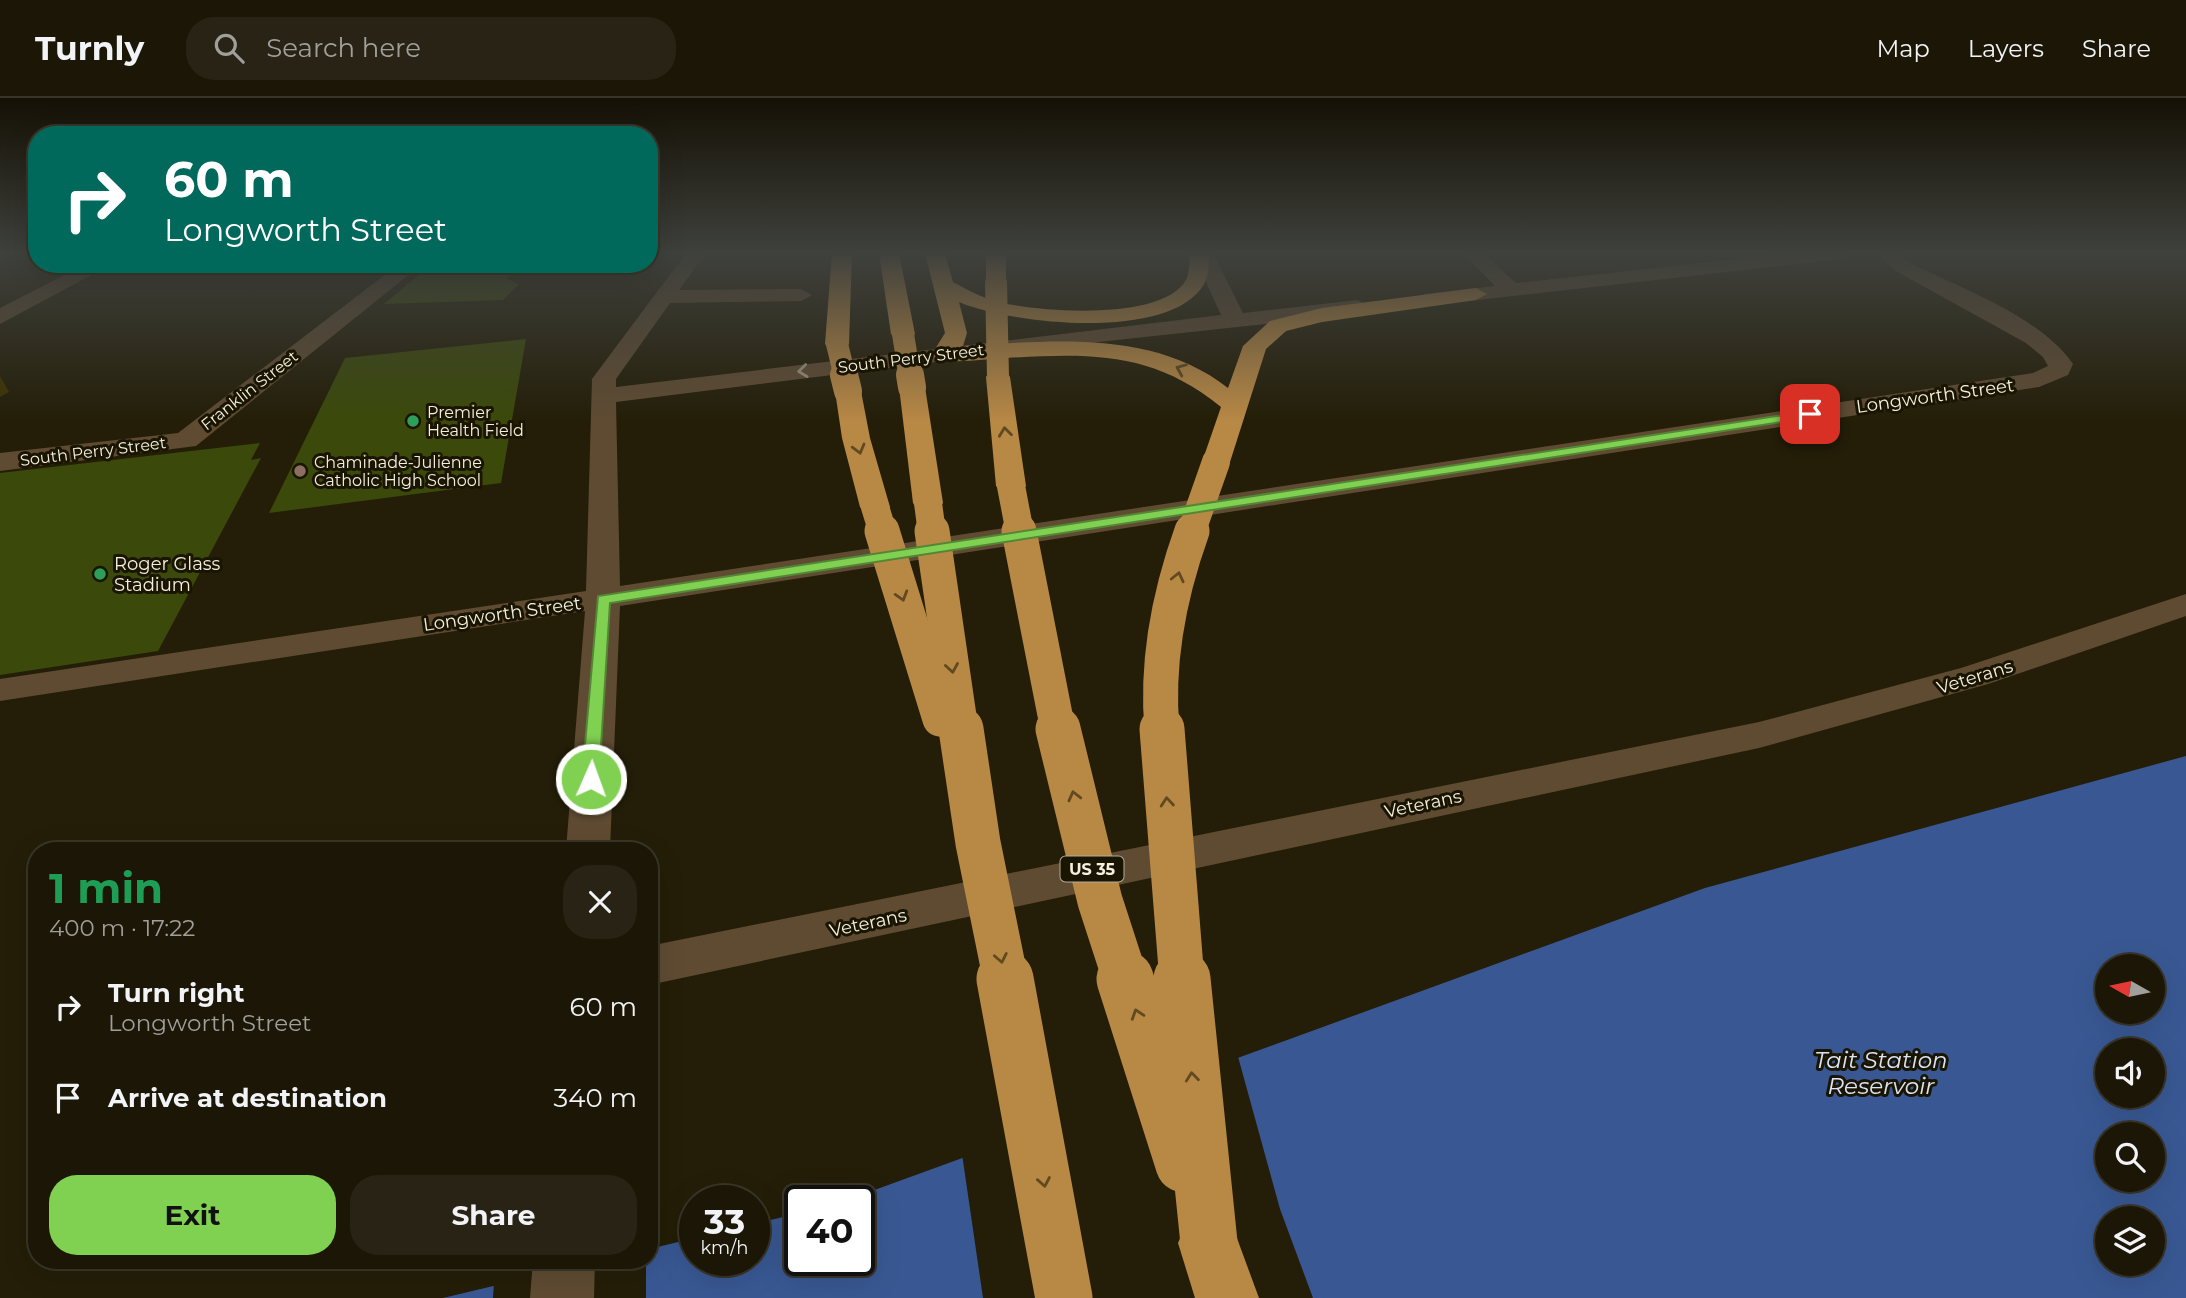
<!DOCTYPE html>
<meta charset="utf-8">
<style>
:root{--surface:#1b1606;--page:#282314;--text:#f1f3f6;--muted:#a09f9b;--line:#393528;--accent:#80d051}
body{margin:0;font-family:Montserrat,sans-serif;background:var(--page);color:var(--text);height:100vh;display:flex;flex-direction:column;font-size:26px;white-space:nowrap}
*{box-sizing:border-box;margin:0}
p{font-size:23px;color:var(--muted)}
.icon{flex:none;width:38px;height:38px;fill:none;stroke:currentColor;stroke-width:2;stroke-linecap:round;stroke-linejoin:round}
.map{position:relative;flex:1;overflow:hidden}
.side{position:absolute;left:28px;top:744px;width:630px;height:427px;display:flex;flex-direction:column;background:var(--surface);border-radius:28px;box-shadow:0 7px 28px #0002,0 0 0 2px var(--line)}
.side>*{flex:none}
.hud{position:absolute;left:28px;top:28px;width:630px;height:147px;border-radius:28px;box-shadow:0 7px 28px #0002,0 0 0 2px var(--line);background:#00695c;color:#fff;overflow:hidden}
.needle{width:46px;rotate:279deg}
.tools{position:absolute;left:2095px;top:856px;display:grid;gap:14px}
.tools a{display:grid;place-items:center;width:70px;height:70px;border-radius:50%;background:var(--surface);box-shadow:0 7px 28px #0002,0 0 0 2px var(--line);font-size:35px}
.speed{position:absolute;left:679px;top:1087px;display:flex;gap:14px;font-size:35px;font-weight:700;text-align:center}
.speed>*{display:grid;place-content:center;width:91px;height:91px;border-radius:50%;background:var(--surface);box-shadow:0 7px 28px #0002,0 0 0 2px var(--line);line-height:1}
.speed small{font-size:18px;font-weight:400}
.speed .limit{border:4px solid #111;border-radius:10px;background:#fff;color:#111}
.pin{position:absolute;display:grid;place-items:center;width:60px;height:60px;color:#fff;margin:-30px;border-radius:14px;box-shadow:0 4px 10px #0006}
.me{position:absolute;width:77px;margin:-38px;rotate:2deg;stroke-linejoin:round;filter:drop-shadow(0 0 5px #0008)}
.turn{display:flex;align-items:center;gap:24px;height:147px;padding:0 21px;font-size:32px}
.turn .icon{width:91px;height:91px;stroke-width:2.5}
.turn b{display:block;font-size:49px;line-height:60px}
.round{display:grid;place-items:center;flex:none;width:74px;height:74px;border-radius:28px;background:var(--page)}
.headline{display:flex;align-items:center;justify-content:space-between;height:119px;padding:0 21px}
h1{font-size:42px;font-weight:700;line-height:52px;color:#1e9e55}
.primary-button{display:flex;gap:14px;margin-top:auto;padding:14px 21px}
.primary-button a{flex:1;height:80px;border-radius:28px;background:var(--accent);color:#111;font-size:28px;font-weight:700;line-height:80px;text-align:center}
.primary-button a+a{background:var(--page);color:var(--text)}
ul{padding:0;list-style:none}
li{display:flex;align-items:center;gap:21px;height:91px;padding:0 21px}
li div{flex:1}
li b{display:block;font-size:26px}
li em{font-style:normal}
header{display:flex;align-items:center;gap:42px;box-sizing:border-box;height:98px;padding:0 35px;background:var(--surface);border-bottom:2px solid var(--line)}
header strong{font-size:33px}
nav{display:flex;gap:38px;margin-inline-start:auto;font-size:24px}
.search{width:490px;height:63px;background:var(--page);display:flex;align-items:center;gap:18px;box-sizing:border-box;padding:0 24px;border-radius:28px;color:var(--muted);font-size:26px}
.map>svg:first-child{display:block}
.green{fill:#3b490a}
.water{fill:#395893;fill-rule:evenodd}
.pier{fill:#241e08}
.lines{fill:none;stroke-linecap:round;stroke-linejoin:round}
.minor{fill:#5f4b32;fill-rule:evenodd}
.highway{fill:#b88845;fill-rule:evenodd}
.highway-bridge-far4{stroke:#b88845;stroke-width:22}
.highway-bridge-far3{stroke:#b88845;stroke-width:28}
.highway-bridge-far2{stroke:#b88845;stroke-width:35}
.highway-bridge-far1{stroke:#b88845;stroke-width:45}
.highway-bridge{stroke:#b88845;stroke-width:57}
.wall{fill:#4b3e02}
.shaded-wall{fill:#3d3201}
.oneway{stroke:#614920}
.oneway2{stroke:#a29581}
.route{fill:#80d051;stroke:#538735;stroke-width:2}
.leisure-dot{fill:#2e9e5b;stroke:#1a1501;stroke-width:2.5}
.education-dot{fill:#8d6e63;stroke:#1a1501;stroke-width:2.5}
.labels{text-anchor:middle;stroke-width:6;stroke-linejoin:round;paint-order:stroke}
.far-street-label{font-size:16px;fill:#f3efe1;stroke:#1a1501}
.far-poi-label{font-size:16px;fill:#f3efe1;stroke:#1a1501;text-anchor:start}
.shield{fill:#1a1501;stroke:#b2ae9e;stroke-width:2}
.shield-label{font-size:16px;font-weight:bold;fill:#f3efe1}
.street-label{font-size:18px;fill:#f3efe1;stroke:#1a1501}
.poi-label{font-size:18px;fill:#f3efe1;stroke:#1a1501;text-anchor:start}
.near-water-label{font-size:23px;font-style:italic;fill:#dbe5f7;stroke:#1a1501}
</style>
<header>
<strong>Turnly</strong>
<div class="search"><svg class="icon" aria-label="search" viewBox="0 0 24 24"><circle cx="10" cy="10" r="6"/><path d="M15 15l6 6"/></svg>Search here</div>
<nav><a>Map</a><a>Layers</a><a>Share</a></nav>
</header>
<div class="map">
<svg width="2186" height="1200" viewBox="0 0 2186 1200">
<rect width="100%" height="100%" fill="#241e08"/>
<!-- green -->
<g class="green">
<polygon points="512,174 507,181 519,186 503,202 384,206 420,176"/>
<polygon points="526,241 501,385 269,415 345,260"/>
<polygon points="260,345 251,362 261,360 158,553 0,577 0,375"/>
</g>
<!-- water -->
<path class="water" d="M2186 658V1200H443L603 1162H649V1151L695 1140V1162H754V1126L800 1115V1162H859V1102H847L1705 790ZM2107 868H2152V914H2107ZM2107 952H2152V998H2107ZM2107 1036H2152V1082H2107ZM2107 1120H2152V1166H2107Z"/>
<!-- pier -->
<g class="pier">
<polygon points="1237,955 1280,1111 1313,1200 983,1200 962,1056"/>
<polygon points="588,1162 646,1162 646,1200 493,1200 494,1184"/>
</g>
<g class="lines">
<!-- minor -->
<g class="minor">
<path d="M686 155H706L679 192 801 191 812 197 801 203 670 205 616 281V289L1221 217 1193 155H1213L1243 215 1358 202 1369 209 1358 216 1089 245 616 304 620 488 2033 275 2048 268 2043 259 2026 245 1894 172 1877 155H1898L1908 164C1960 190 2040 218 2073 266L2068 277 2039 289 620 508 610 752H566L585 513 0 603V581L586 493 592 281Z"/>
<polygon points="1463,155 1484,155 1516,185 1792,155 1853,155 1843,161 1432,207 1424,206 1421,201 1424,196 1495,188"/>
<polygon points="86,166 112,166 0,226 0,210"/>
<polygon points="399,166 422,166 196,348 0,373 0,355 178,335"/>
<polygon points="2186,496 2186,518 1988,586 1759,650 649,887 649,848 1759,624 1961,570"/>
<polygon points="533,1162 595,1162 594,1200 530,1200"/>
</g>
<!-- highway -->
<g class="highway">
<polygon points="832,155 852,155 849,246 845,251 829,251 825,246"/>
<polygon points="879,155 899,155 915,236 911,241 895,241 891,236"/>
<path d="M925 155H945L953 184C969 193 985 201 1003 205 1042 214 1163 223 1186 182 1190 174 1189 163 1190 155H1210C1209 165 1209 177 1204 186 1171 244 1010 226 959 204L967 235 963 248C1052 243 1153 231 1228 290L1243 248 1270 223 1322 210 1476 190 1487 196 1476 202 1322 224 1286 233 1266 251 1230 364 1226 370 1216 373 1206 370 1202 364 1221 309C1153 253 1090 255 1006 260 984 261 957 266 936 261L932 256 945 235Z"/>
<polygon points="986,155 1006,155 1006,185 1003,189 996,191 986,185"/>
<polygon points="998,272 1007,274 1010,279 1026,388 1021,394 1011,397 1001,394 996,388 986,279 989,274"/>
<polygon points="912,281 921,284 925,289 943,405 939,411 928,414 917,411 913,405 899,289 903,284"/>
<polygon points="848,285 857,288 861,293 870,340 890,409 886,415 875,418 864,415 860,409 842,340 835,293 839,288"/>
<polygon points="1209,1115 1231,1124 1259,1200 1195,1200 1178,1145 1187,1124"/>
</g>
<!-- highway-bridge-far4 -->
<g class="highway-bridge-far4">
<polyline points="996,185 998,279"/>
<polyline points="903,236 910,279"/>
<polyline points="837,246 845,279"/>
</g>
<!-- highway-bridge-far3 -->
<g class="highway-bridge-far3">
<polyline points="844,277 848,293"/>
<polyline points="910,277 912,289"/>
<polyline points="1011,388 1020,435"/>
<polyline points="928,405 932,435"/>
<polyline points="875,409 883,435"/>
<polyline points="1191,435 1216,364"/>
</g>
<!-- highway-bridge-far2 -->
<g class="highway-bridge-far2">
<polyline points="882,433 940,621"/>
<polyline points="932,433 961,632"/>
<polyline points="1019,433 1058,632"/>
<path d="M1162 632C1156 565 1169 497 1192 433"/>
</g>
<!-- highway-bridge-far1 -->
<g class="highway-bridge-far1">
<polyline points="961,631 978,745 1006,883"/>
<polyline points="1058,631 1100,803 1126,883"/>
<polyline points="1162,631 1182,883"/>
</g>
<!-- highway-bridge -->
<g class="highway-bridge">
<polyline points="1005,881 1064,1200"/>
<polyline points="1125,881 1184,1066"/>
<polyline points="1182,881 1209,1145"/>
</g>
</g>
<!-- wall -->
<polygon class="wall" points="430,166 486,166 484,168 431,170"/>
<!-- shaded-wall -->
<polygon class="shaded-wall" points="0,278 9,294 0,299"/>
<!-- one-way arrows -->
<defs><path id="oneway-chevron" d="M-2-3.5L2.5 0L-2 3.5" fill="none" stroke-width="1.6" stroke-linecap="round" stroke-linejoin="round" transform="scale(1.75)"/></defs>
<g class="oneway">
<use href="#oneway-chevron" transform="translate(1181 271) rotate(-157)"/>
<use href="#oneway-chevron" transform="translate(1005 334) rotate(-97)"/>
<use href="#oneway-chevron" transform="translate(859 351) rotate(75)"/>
<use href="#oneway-chevron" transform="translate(1178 479) rotate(-77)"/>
<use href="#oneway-chevron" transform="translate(902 498) rotate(73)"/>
<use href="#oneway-chevron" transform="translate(952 570) rotate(81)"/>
<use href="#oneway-chevron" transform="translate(1074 698) rotate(-104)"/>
<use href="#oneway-chevron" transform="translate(1167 704) rotate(-95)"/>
<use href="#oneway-chevron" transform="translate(1001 860) rotate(79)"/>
<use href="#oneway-chevron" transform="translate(1137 916) rotate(-108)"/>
<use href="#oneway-chevron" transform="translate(1192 979) rotate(-96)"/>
<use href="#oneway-chevron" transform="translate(1044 1084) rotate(80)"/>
</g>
<use class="oneway2" href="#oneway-chevron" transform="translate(803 273) rotate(173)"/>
<!-- sky -->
<linearGradient id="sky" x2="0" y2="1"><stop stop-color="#141004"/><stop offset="0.48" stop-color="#3f413d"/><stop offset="1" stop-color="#3f413d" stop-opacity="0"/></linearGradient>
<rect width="2186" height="323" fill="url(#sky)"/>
<!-- route -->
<polygon class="route" points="1810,313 1814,314 1814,319 610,505 599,681 591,687 582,681 598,498"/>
<!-- markers -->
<g class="leisure-dot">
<circle cx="413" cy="323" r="7"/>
<circle cx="100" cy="476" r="7"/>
</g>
<circle class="education-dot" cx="300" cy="373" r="7"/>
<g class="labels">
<!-- far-street labels -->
<g class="far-street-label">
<text transform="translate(911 260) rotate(-7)" y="6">South Perry Street</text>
<text transform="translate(249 292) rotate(-38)" y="6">Franklin Street</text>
<text transform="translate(93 353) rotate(-7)" y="6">South Perry Street</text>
</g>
<!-- far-poi labels -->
<g class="far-poi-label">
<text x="427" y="320">Premier<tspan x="427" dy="18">Health Field</tspan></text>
<text x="314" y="370">Chaminade-Julienne<tspan x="314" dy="18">Catholic High School</tspan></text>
</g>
<!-- shield labels -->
<rect class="shield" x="1060.5" y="758.5" width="63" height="25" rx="5"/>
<g class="shield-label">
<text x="1092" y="777">US 35</text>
</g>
<!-- street labels -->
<g class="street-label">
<text transform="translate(1935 298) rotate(-8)" y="6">Longworth Street</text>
<text transform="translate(502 516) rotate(-8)" y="6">Longworth Street</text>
<text transform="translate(1975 579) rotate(-17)" y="6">Veterans</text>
<text transform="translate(1423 706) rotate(-12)" y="6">Veterans</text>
<text transform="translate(868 825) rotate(-12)" y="6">Veterans</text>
</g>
<!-- poi labels -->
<g class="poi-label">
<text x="114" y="472">Roger Glass<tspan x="114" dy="21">Stadium</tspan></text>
</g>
<!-- near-water labels -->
<g class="near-water-label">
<text x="1881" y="970">Tait Station<tspan x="1881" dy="26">Reservoir</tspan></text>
</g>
</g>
</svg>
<div class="tools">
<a><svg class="needle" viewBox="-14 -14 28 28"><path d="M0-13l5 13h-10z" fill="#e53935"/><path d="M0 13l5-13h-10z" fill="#a09f9b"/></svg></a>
<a><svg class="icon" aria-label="sound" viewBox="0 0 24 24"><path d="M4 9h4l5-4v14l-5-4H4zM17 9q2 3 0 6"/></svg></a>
<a><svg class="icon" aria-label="search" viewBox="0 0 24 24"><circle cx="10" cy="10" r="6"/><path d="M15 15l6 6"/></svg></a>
<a><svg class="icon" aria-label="layers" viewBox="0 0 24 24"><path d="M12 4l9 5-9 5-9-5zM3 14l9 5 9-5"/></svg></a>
</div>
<div class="speed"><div>33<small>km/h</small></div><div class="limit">40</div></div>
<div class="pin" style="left:1810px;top:316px;background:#d93025"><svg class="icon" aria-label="arrive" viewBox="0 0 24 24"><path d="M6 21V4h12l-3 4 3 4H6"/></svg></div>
<svg class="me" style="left:591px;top:681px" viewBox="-20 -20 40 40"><circle r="17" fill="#80d051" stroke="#fff" stroke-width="3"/><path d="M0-11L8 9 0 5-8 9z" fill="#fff"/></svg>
<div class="hud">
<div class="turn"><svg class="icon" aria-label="right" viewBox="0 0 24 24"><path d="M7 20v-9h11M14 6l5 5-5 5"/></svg><div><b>60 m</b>Longworth Street</div></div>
</div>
<section class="side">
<div class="headline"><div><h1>1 min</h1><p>400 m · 17:22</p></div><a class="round"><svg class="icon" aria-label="close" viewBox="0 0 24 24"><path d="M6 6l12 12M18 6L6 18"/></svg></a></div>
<ul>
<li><svg class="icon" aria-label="right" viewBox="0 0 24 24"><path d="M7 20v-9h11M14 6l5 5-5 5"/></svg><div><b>Turn right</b><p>Longworth Street</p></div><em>60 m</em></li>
<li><svg class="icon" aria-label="arrive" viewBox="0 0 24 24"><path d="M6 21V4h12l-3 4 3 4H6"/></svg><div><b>Arrive at destination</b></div><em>340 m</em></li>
</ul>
<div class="primary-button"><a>Exit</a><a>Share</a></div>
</section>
</div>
